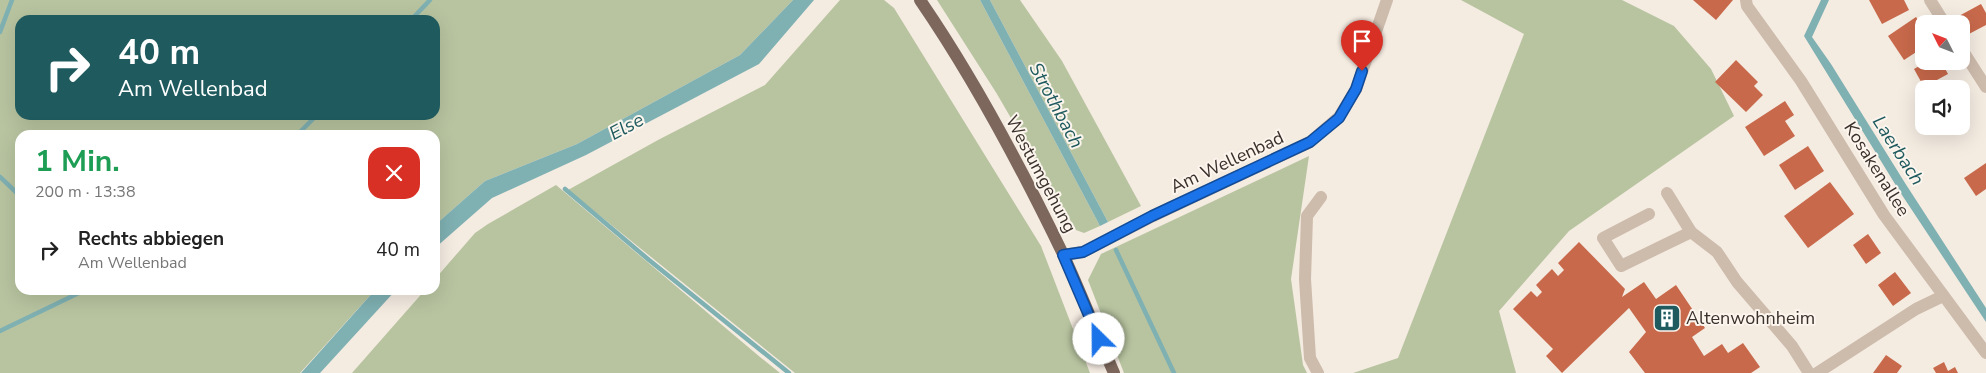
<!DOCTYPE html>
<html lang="de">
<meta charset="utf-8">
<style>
:root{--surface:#fff;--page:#f2f2f2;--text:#222;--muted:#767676}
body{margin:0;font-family:"Nunito Sans",sans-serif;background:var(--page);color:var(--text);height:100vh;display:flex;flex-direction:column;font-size:19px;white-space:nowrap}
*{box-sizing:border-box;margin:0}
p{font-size:16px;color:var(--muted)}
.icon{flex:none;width:28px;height:28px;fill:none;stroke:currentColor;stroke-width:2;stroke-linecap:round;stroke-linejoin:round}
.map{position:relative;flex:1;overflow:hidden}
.details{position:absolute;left:15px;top:130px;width:425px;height:165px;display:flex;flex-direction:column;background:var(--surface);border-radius:15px;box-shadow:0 5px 20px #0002}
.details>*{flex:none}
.guide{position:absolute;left:15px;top:15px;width:425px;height:105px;border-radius:15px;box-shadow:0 5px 20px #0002;background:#1f5a5e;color:#fff;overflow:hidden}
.needle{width:32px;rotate:312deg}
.fabs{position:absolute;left:1915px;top:15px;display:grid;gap:10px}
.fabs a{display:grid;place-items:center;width:55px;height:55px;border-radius:10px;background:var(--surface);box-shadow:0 5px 20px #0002;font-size:25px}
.pin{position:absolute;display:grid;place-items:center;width:42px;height:42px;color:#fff;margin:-51px -21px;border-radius:50% 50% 50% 0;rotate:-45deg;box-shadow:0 0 5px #0007}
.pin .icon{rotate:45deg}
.me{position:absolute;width:55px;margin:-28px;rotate:337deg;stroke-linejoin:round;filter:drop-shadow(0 0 4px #0008)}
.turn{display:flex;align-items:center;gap:18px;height:105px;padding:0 20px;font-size:22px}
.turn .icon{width:65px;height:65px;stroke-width:2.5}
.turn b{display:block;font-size:35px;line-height:42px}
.round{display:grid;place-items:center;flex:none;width:52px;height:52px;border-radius:15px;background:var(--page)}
.headline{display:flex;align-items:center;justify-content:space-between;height:85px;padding:0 20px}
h1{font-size:30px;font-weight:700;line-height:38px;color:#1e9e55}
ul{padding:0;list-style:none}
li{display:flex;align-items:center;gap:15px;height:70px;padding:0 20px}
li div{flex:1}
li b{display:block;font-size:19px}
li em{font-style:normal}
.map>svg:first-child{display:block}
.green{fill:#b8c4a0;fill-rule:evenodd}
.water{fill:#7fb0b2}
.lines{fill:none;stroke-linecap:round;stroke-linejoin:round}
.stream{stroke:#7fb0b2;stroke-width:4.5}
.building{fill:#c8694b}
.minor{stroke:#cdbbac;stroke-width:12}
.major{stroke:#7d675c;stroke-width:12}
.route-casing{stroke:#114b97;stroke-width:12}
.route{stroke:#1a73e8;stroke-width:9}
.labels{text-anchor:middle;stroke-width:4;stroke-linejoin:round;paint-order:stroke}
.street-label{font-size:18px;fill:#3b302b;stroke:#fbf5ee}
.poi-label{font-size:18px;fill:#3b302b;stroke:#fbf5ee;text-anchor:start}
.water-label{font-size:19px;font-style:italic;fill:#1f5a5e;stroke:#fbf5ee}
</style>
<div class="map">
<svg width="1986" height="373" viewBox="0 0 1986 373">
<rect width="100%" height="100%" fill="#f4ebe1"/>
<!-- green -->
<g class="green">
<path d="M0 0H793L740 55 577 144 485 181 435 225V135H20V290H375L300 373H0ZM20 20H435V115H20Z"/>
<polygon points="840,0 884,0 894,8 1041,246 1090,373 795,373 568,190 658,140 765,85"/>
<polygon points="937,0 980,0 1100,226 1084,233 1076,230 997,94"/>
<polygon points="990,0 1020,0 1062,61 1141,206 1108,222"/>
<polygon points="1461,0 1622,0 1674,26 1711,69 1734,116 1569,231 1499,311 1516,373 1353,373 1398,358 1524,34"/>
<polygon points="1309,156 1291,279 1303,365 1307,373 1124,373 1088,280 1101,254"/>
<polygon points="556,185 760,357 780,373 352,373 425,290 435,290 435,279 475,233 488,224"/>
</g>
<!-- water -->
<g class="water">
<polygon points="793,0 814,0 759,64 586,155 492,198 435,248 435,225 485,181 577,144 740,55"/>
<polygon points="980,0 990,0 1108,222 1100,226"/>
<polygon points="1821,0 1829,0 1812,37 1831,64 1905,183 1986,308 1986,322 1900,192 1804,36"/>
<polygon points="375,290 396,290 320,373 301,373"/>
</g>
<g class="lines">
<!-- stream -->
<g class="stream">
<polyline points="411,20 430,0"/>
<polyline points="0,32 12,0"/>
<polyline points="297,135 317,115"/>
<polyline points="0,177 20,196"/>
<polyline points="565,189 649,260 789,373"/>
<polyline points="1116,250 1174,373"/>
<polyline points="0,331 85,290"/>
</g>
</g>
<!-- building -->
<g class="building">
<polygon points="1693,0 1733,0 1716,20"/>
<polygon points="1869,0 1904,0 1909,10 1882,24"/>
<polygon points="1981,4 1986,13 1986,25 1967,35 1957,17"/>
<polygon points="1916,17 1924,29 1924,47 1904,60 1888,36"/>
<polygon points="1736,60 1758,82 1754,86 1763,95 1746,112 1715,82"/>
<polygon points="1928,61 1941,61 1948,74 1924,87 1914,69"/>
<polygon points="1958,83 1969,101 1961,105 1961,89 1948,89"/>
<polygon points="1785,101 1794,115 1785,121 1795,136 1764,156 1745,127"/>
<polygon points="1808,146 1824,171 1795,190 1779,165"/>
<polygon points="1986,163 1986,189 1976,196 1964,178"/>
<polygon points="1830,182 1854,214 1808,248 1784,216"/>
<polygon points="1868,234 1881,253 1866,264 1853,245"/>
<polygon points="1579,242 1625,289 1622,297 1644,282 1656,299 1676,285 1705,328 1692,337 1704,356 1722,344 1728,353 1743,343 1760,367 1751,373 1645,373 1629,352 1646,332 1629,308 1562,373 1546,356 1553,349 1513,309 1531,291 1537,297 1542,292 1536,285 1552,269 1558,276 1564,270 1558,263"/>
<polygon points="1895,272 1911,293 1893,306 1878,285"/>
<polygon points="1886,355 1902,366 1897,373 1873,373"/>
<polygon points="1944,362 1948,371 1955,367 1958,373 1936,373 1933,368"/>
</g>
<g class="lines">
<!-- minor -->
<g class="minor">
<polyline points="1746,0 1747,6 1801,81 1884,215 1986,353"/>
<polyline points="1930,0 1945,24"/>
<polyline points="1961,48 1986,87"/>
<polyline points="1667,193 1691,232"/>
<polyline points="1649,214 1603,238 1621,266 1691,232 1717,252 1737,282 1792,346 1809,373"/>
<polyline points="1063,255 1083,252 1153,216 1310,142 1339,117 1356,89 1387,0"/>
<polyline points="1318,373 1310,358 1305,279 1307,216 1321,197"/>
<polyline points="1817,373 1916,309 1943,296"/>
</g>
<!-- major -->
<path class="major" d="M920 0C975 80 1021 167 1063 254 1081 293 1097 334 1114 373"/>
</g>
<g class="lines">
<!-- route casing -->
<g class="route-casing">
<polyline id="route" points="1099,339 1063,255 1083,252 1152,216 1310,142 1339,118 1356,89 1362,71"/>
</g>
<!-- route -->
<use href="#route" class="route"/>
</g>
<!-- icons -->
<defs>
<g id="building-square" transform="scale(1.4375)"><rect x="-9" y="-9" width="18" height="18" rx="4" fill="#1f5a5e" stroke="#fbf5ee"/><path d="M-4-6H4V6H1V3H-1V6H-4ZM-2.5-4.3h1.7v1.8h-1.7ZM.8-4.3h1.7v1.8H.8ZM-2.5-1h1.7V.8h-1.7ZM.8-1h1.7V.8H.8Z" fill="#fff"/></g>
</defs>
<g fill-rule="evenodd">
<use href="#building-square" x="1667" y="318"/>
</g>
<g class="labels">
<!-- street labels -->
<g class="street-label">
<text transform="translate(1227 162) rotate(-25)" y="6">Am Wellenbad</text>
<text transform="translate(1877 169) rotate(58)" y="6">Kosakenallee</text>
<text transform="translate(1041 174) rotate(62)" y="6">Westumgehung</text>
</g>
<!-- poi labels -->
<g class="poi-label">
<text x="1686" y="324">Altenwohnheim</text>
</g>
<!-- water labels -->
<g class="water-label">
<text transform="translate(1057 105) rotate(62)" y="7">Strothbach</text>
<text transform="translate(626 126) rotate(-28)" y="7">Else</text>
<text transform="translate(1899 150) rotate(57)" y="7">Laerbach</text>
</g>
</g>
</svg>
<div class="fabs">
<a><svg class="needle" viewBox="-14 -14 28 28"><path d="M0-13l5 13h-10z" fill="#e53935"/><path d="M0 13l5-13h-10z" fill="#767676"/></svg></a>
<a><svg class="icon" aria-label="sound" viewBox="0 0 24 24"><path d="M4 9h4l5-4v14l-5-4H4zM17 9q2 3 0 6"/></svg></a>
</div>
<div class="pin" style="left:1362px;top:71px;background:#d93025"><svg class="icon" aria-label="arrive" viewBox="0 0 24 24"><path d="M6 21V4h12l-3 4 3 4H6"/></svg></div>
<svg class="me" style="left:1099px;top:339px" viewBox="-20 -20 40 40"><circle r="19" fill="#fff"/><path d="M0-13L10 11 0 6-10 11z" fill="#1a73e8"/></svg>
<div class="guide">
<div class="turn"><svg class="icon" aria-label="right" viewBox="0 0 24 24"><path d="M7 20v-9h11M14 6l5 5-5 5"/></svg><div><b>40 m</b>Am Wellenbad</div></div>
</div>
<section class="details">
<div class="headline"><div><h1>1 Min.</h1><p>200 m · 13:38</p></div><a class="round" style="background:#d93025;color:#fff"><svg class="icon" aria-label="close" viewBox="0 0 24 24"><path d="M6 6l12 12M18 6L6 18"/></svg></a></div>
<ul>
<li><svg class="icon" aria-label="right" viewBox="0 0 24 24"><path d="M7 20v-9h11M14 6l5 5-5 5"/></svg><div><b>Rechts abbiegen</b><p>Am Wellenbad</p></div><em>40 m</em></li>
</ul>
</section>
</div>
